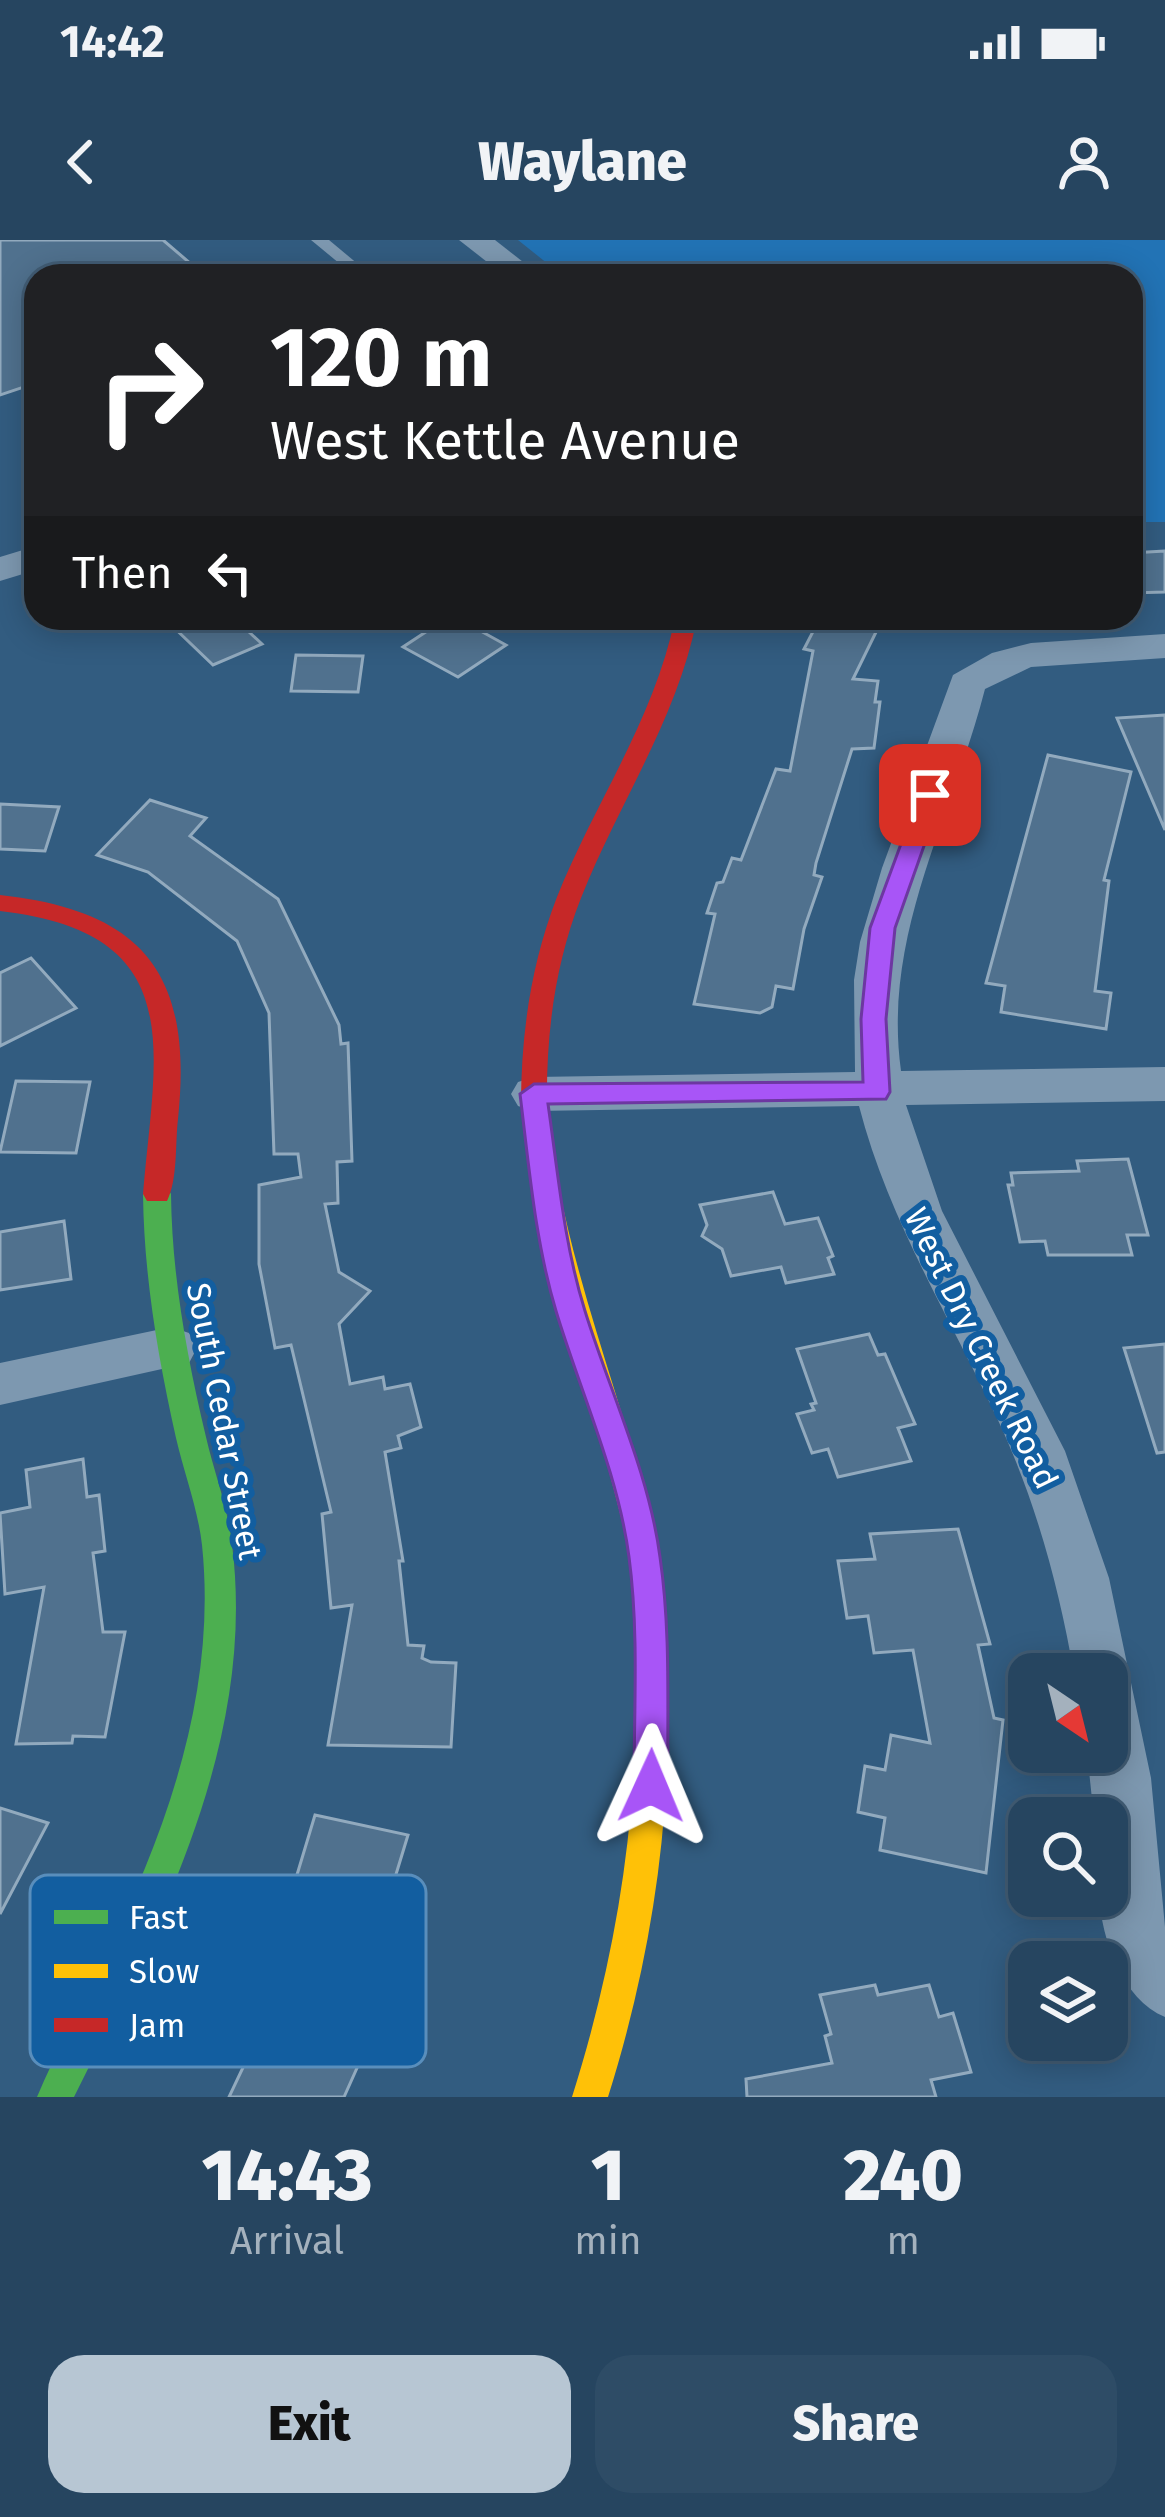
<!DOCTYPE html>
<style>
:root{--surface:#264560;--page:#2e4c66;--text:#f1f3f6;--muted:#a4b1bd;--line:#425d75;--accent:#b7c6d3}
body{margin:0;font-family:"Fira Sans",sans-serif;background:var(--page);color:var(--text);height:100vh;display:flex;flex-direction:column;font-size:45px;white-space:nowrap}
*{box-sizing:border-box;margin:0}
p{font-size:39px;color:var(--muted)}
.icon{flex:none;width:66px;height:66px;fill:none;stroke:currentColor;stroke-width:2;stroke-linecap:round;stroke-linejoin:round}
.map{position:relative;height:1857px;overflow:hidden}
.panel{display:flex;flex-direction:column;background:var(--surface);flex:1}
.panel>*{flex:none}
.guide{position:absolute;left:24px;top:24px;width:1119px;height:366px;border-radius:36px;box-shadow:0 6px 30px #0003,0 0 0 3px var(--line);background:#202124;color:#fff;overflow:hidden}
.needle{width:78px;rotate:145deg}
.buttons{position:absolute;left:1008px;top:1413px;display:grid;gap:24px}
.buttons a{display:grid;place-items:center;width:120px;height:120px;border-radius:24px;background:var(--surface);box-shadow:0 6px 30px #0003,0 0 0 3px var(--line);font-size:60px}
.pin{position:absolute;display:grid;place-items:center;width:102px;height:102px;color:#fff;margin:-51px;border-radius:24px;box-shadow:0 6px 18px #0006}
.me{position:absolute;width:132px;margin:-66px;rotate:1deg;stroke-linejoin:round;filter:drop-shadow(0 0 9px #0008)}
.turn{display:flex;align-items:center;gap:42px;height:252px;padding:0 48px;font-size:54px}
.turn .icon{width:156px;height:156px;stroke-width:2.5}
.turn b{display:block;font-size:84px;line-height:102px}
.then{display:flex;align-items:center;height:114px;padding:0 48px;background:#0003;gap:24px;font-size:45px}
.eta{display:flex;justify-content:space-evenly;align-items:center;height:204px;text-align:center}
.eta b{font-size:72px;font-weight:800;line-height:84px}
.action{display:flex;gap:24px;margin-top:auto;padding:24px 48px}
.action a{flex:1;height:138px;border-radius:36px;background:var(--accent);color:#111;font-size:48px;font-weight:800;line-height:138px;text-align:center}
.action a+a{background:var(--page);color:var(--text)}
.status{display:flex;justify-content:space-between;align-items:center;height:84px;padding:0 60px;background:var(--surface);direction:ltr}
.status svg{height:33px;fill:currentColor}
header{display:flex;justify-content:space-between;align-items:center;height:156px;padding:0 48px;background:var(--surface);font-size:54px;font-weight:800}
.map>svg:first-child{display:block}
.green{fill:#2273b5}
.building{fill:#50718e;stroke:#92aabe;stroke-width:3}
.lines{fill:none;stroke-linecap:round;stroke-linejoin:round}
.lane{fill:#7d98b0;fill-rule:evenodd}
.street{fill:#7d98b0;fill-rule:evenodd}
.fast{fill:#4caf50;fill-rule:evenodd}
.slow{fill:#ffc107;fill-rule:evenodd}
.jam{fill:#c62828;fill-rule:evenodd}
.route{fill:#a855f7;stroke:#6d37a1;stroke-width:3}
.labels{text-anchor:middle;stroke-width:12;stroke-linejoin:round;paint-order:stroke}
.street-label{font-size:33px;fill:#fff;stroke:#125ea0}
.key{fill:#125ea0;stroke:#598ebc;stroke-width:3}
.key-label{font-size:33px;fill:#fff}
</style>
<div class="status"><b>14:42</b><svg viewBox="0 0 49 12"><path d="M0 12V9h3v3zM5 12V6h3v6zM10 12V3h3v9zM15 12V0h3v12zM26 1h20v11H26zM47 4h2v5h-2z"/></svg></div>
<header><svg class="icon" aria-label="back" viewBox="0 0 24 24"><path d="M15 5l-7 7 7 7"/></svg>Waylane<svg class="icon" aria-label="person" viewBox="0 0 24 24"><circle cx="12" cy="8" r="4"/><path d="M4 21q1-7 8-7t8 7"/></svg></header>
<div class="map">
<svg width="1165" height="1857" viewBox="0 0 1165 1857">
<rect width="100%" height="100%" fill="#325c80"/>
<!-- green -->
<polygon class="green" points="518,0 1165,0 1165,282 1131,282 1131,36 563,36"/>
<!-- building -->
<g class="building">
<polygon points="0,0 163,0 205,36 36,36 36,143 0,155"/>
<polygon points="1165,311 1165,352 1131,353 1131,313"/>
<polygon points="164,378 234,378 262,404 213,425"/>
<polygon points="447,378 457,378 506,405 458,437 403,407"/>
<polygon points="820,378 871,378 867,386 878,388 853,439 878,441 875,462 880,462 874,508 852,509 816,623 814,635 822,637 804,689 793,749 776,746 772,767 760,773 694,764 715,674 707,673 717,643 723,642 732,618 741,620 776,529 790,531 813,411 804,409"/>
<polygon points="296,415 363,416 358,452 291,451"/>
<polygon points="1165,475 1165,590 1117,478"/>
<polygon points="1048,515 1131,532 1104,640 1109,641 1095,751 1111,753 1106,789 1001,772 1005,746 986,743"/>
<polygon points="150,560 206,578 190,596 278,659 339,785 341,804 348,803 352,921 337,922 338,963 325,964 339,1032 370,1051 339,1084 350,1144 383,1137 385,1149 410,1144 421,1187 398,1196 401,1208 385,1212 403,1321 399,1321 408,1405 424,1406 422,1418 431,1422 456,1423 451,1507 328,1505 352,1365 331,1368 322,1274 331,1272 291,1105 275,1108 259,1024 259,945 301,937 298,914 274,914 269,773 237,701 148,632 97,615"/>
<polygon points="0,564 59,567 45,611 0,609"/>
<polygon points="31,718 76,768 0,806 0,733"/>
<polygon points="16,841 90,842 76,913 0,912"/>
<polygon points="1128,919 1148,995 1127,995 1132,1015 1048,1015 1045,1001 1020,1002 1008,945 1013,945 1011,933 1079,931 1077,921"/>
<polygon points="773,952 785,984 818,978 833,1016 828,1018 834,1034 786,1043 781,1027 731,1036 722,1009 702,996 707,985 700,965"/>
<polygon points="64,981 71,1039 0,1050 0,992"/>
<polygon points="869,1094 878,1115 885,1114 915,1184 898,1188 911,1221 838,1237 828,1209 812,1213 797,1174 814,1170 811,1164 816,1163 797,1109"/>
<polygon points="1165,1104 1165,1212 1157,1213 1124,1108"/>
<polygon points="83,1219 87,1257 99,1255 105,1311 93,1313 103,1392 125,1392 105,1497 73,1496 72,1503 16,1504 44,1347 5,1354 0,1273 30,1267 26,1230"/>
<polygon points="958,1289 990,1404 978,1405 994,1478 1003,1480 986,1633 880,1610 885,1578 858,1572 865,1526 885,1530 891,1495 930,1503 913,1410 874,1413 868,1376 847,1378 838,1321 875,1319 870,1294"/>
<polygon points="0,1568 48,1583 0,1674"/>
<polygon points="315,1575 408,1595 372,1713 330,1704 292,1757 374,1790 344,1857 229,1857 248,1817 241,1814 244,1807 226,1800 256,1738 265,1741"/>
<polygon points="875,1745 878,1755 929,1745 939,1777 953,1773 971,1832 931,1840 936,1857 747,1857 746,1839 832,1823 825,1796 831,1794 820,1755"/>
</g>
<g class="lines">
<!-- lane -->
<polygon class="lane" points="311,0 329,0 365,30 351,33"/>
<!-- street -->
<g class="street">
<polygon points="459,0 495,0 541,36 505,36"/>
<polygon points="36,306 36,330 0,341 0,317"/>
<path d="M1165 394V418L1031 427 985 449C952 578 882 694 901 831L1165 827V861L906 865 942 971 1065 1211 1109 1338 1151 1538 1165 1687V1777C1122 1759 1102 1700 1099 1656H1107V1578H1094L1087 1512H1107V1434H1074C1059 1346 1035 1259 997 1178 948 1074 888 978 859 866L534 871 518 866 511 854 518 842 534 837 855 832 854 740 860 702 882 628 953 435 992 413 1031 403Z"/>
<polygon points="171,1087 189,1093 197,1108 189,1123 0,1165 0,1123"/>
</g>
<!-- fast -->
<path class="fast" d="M157 944 167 947 171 954C172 1037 187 1117 206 1197 214 1232 228 1268 232 1304 257 1502 159 1685 74 1857H37C57 1809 83 1764 105 1717 168 1588 217 1450 202 1305 198 1269 184 1233 176 1198 158 1117 144 1037 143 954L147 947Z"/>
<!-- slow -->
<path class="slow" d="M534 855 547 865C560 1010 617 1140 652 1280 665 1334 667 1389 668 1443 671 1587 651 1720 608 1857H572C615 1721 637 1587 636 1444 635 1390 634 1334 622 1281 588 1141 533 1010 521 865Z"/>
<!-- jam -->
<g class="jam">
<path d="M675 378H697C677 480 619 562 581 658 555 724 546 794 547 865L534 875 521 865C521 794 531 724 557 657 595 562 654 480 675 378Z"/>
<path d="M0 655C146 671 193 736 178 879 175 904 178 939 167 961H147L143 954C155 810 191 693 0 671Z"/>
</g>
</g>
<!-- route -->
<path class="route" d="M930 548 942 555 895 688 886 779 890 852 886 859 548 864C558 933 564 1004 585 1071 610 1152 649 1233 660 1317 671 1392 667 1470 668 1546L663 1557 651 1561 639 1557 634 1546C634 1470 639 1392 629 1317 618 1233 580 1151 556 1071 535 1001 529 926 520 854L534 844 863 842 861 779 870 688 919 555Z"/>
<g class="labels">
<!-- street labels -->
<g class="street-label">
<text transform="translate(982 1108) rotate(64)" y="12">West Dry Creek Road</text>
<text transform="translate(225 1181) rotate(79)" y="12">South Cedar Street</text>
</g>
</g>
<!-- legend -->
<rect x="30" y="1635" width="396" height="192" rx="18" class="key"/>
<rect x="54" y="1670" width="54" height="14" fill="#4caf50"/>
<rect x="54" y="1724" width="54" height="14" fill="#ffc107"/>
<rect x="54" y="1778" width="54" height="14" fill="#c62828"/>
<g class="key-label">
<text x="129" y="1689">Fast</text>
<text x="129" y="1743">Slow</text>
<text x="129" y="1797">Jam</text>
</g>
</svg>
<div class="buttons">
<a><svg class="needle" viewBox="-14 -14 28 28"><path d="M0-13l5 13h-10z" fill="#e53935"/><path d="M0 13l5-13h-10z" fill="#a4b1bd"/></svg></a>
<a><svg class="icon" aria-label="search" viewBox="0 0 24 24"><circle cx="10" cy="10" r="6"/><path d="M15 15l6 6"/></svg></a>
<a><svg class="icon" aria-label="layers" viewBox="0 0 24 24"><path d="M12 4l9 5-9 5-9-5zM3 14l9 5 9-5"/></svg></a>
</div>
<div class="pin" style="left:930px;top:555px;background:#d93025"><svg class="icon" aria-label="arrive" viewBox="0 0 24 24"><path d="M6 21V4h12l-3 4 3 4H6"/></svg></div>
<svg class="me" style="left:651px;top:1546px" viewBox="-20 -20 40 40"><path d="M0-17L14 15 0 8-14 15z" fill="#a855f7" stroke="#fff" stroke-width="4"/></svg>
<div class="guide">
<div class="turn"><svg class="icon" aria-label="right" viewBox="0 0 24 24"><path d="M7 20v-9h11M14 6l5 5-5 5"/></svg><div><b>120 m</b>West Kettle Avenue</div></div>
<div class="then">Then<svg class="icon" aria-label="left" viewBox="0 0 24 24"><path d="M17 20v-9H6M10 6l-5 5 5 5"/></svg></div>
</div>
</div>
<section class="panel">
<div class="eta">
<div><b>14:43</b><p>Arrival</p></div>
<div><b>1</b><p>min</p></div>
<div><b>240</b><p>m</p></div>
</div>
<div class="action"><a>Exit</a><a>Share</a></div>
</section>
